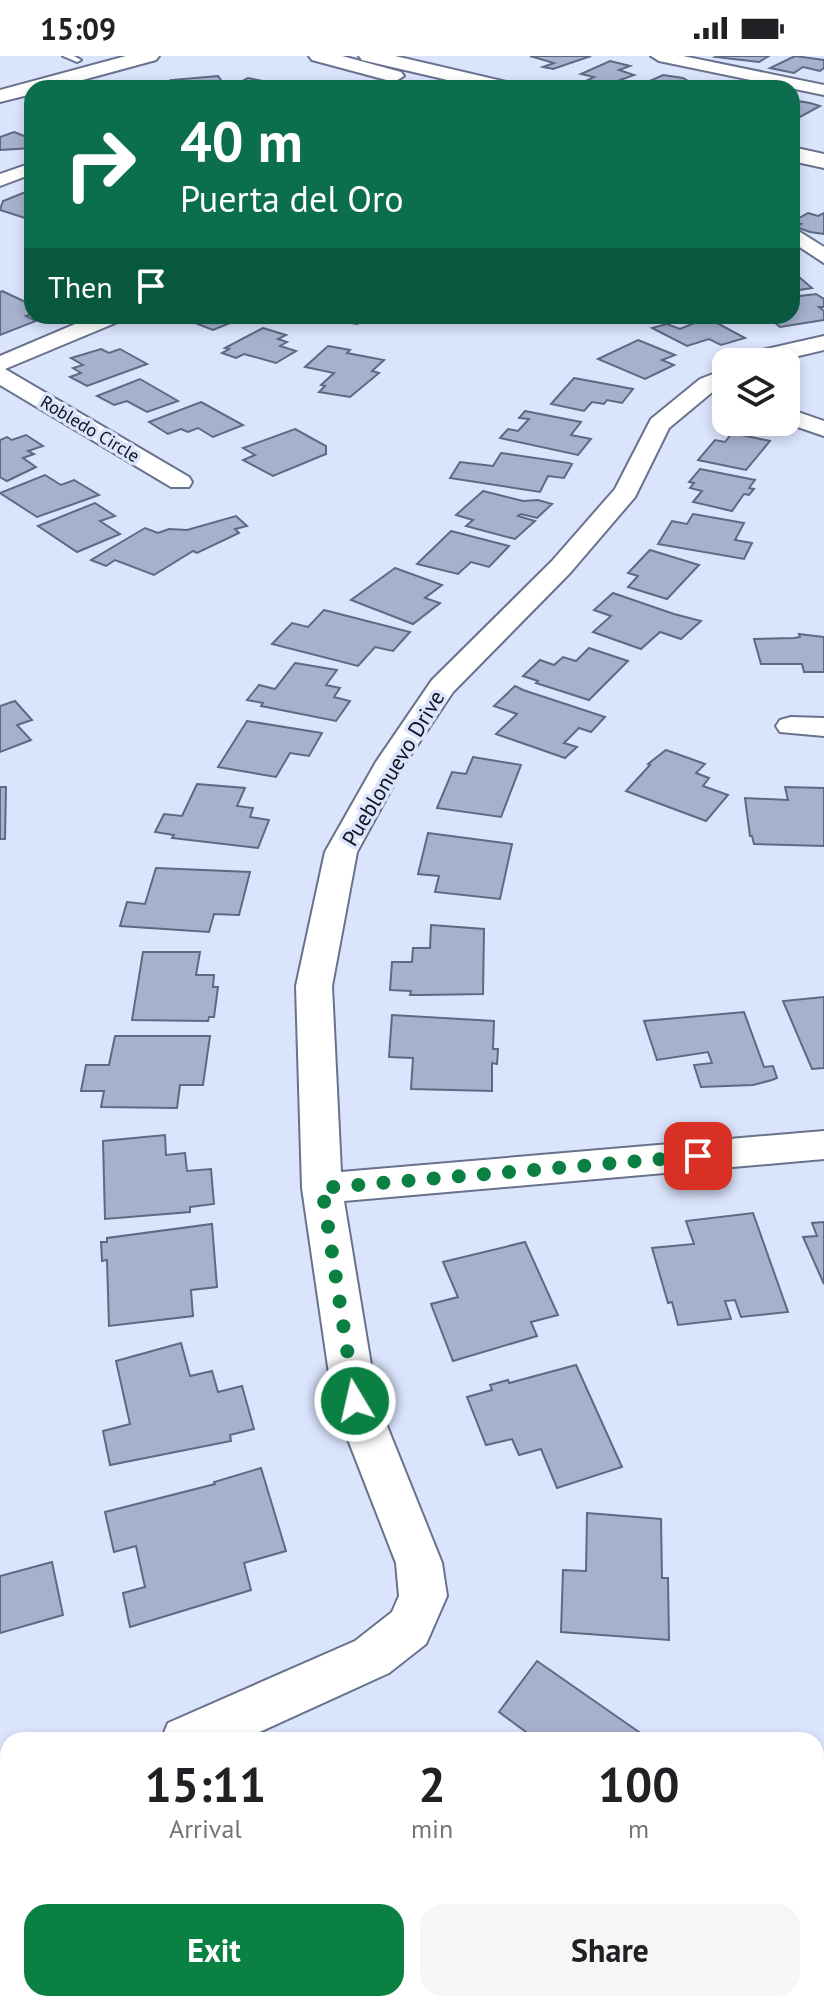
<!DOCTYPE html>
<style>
:root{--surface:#fff;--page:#f6f6f6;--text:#202124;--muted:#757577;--accent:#0b8043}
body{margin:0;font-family:"PT Sans",sans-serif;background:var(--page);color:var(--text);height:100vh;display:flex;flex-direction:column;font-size:30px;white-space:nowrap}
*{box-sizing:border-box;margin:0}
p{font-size:26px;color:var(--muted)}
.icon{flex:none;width:44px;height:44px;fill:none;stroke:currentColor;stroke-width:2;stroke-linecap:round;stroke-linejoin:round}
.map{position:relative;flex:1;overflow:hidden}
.drawer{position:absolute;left:0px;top:1676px;width:824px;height:280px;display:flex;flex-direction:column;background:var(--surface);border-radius:24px 24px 0 0;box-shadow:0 4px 12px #0003}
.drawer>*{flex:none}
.banner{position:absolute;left:24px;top:24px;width:776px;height:244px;border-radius:24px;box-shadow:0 4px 12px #0003;background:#0b6e4f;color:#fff;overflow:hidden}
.controls{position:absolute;left:712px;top:292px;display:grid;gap:16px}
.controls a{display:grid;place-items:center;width:88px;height:88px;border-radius:16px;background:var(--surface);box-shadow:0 4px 12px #0003;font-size:40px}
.pin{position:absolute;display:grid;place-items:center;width:68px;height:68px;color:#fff;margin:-34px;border-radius:16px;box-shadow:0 4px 12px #0006}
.me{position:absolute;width:88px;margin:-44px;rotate:351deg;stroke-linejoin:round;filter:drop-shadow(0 0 6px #0008)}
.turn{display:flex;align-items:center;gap:28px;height:168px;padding:0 24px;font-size:36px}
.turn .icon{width:104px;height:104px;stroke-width:2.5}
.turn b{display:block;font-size:56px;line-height:68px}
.then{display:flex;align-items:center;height:76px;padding:0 24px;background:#0003;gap:16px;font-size:30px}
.eta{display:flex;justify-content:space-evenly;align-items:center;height:136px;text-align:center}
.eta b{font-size:48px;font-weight:700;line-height:56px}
.primary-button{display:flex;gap:16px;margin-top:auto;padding:16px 24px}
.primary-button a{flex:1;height:92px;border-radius:24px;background:var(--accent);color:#fff;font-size:32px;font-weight:700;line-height:92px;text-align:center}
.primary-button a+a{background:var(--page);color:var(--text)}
.status{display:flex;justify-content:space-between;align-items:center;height:56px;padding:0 40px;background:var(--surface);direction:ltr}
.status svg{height:22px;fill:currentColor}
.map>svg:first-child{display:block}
.building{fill:#a6b1ce;stroke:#5f6983;stroke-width:2}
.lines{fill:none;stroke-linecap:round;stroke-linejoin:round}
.lane-casing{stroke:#68728d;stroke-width:4}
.street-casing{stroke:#68728d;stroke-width:4}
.primary-casing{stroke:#68728d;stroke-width:4}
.lane{fill:#fff;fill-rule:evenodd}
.street{fill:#fff;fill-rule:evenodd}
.primary{fill:#fff;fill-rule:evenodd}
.route{stroke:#0b8043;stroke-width:14;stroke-dasharray:0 25.2}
.labels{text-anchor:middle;stroke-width:7;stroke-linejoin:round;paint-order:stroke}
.far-street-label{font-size:18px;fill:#11141f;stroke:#dae4fc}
.street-label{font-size:22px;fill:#11141f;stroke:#dae4fc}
</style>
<div class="status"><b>15:09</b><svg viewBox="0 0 49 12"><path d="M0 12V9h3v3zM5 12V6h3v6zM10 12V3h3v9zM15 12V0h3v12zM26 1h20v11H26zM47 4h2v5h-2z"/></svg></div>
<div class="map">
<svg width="824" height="1956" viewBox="0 0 824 1956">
<rect width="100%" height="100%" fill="#dae4fc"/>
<!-- building -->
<g class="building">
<polygon points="530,0 591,0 553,13 543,11 554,7"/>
<polygon points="769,0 759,6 715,1 717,0"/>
<polygon points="795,0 824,4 824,12 820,15 803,11 794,17 770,12"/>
<polygon points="610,5 630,10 619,14 634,19 607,29 588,24 594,21 581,18"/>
<polygon points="663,19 683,22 688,25 685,27 699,29 659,32 643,28"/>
<polygon points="218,20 224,28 207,29 208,32 175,32 171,24"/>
<polygon points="248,22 268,26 290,27 281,32 229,32"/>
<polygon points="792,44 810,47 820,50 800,61 792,60"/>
<polygon points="14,76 32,83 32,92 0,94 0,81"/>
<polygon points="28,135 32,136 32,162 28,163 0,154 3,145"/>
<polygon points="808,157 818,160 824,157 824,178 810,176 796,171 801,168 792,166"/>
<polygon points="799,221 812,232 792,235 792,222"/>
<polygon points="2,235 32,249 32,258 26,260 36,265 0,279 0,236"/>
<polygon points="816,238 824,243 824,251 819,251 824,255 824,264 780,271 767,260 792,260 792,241"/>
<polygon points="177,260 247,260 213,274"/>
<polygon points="704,260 745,282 721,289 709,283 687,290 652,272 667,268 680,273 692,268 687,266"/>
<polygon points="263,272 286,279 278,283 287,286 280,290 296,295 276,307 244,298 236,302 222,297 229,293 225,292"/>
<polygon points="638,284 675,299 662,304 674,309 645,323 598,303"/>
<polygon points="328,290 350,294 347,297 384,304 372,315 379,317 350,341 319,336 325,330 321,329 334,317 305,311"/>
<polygon points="101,293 109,297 120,293 147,308 87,330 70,321 81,317 73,312 83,309 71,302"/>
<polygon points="574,322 633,333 622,347 607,344 604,348 592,346 584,355 551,348"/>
<polygon points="140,323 178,345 147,356 127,345 114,349 97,340"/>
<polygon points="201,346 243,369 213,381 198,372 188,376 181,373 168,378 149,366"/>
<polygon points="525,355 581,366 571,379 591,383 578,399 500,382 508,373 518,375 529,363 519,362"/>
<polygon points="295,373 326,390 326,398 273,420 243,404 255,399 243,392"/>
<polygon points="732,377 770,385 746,414 698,404 715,384 725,386"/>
<polygon points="26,379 43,390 28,395 34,398 23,402 36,411 7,425 0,421 0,384 7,381 12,384"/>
<polygon points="501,397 569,407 572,408 564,422 548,420 540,436 450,422 460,406 493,410"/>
<polygon points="700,413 755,424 749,432 754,433 749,439 744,438 732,455 693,446 702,435 690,432 694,427 689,426"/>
<polygon points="45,419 61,429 74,424 99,439 37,461 0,437"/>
<polygon points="483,435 523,445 538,444 552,448 537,462 521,458 518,460 535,465 515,483 466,470 473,464 456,459"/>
<polygon points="95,447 115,460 100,465 120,478 77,496 38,470"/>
<polygon points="693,458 744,467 735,484 752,487 744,503 658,488 672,465 687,468"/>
<polygon points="236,460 247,470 235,473 239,477 197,497 193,495 154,519 115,504 106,510 91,504 145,472 158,477 169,473 187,474"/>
<polygon points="451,475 509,490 489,511 471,506 458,518 417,508"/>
<polygon points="650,494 699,509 667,543 628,531 638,520 628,517"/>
<polygon points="395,512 442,529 425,542 440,547 413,568 351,544"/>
<polygon points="613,537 674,558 701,565 681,583 660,576 641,593 593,576 611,560 594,554"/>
<polygon points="324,554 410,576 393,595 375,591 358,610 272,588 292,567 308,571"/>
<polygon points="799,578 824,581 824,616 804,616 802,608 761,608 754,583 794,582 800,581"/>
<polygon points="589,592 628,605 589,644 536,627 538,625 523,620 540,604 554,609 563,601 576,605"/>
<polygon points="295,607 337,614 326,629 340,632 334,641 350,645 336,665 261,650 263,647 247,644 259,629 275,633"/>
<polygon points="515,630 523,634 605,661 591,676 579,672 564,687 577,691 565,702 496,678 517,658 494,650"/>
<polygon points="15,645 32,664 17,669 31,684 0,696 0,650"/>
<polygon points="247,665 322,677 309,700 290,697 276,721 218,711"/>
<polygon points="666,694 705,708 696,717 709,722 703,730 728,739 706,765 626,735 650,709 648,708"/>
<polygon points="473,701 521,709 501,761 437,752 452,716 466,718"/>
<polygon points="197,728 245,732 237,750 253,752 250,761 269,764 258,792 172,782 174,779 155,776 164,758 182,760"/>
<polygon points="0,731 6,731 5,783 0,783"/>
<polygon points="785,731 824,732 824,790 754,788 752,780 750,780 745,742 788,744"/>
<polygon points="428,777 512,788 500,843 435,836 439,820 418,818"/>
<polygon points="156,812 250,816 239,859 214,858 209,876 120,870 127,846 145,848"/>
<polygon points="431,869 484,873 483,938 422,939 410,939 411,935 390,934 392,906 412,906 413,892 430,892"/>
<polygon points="143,896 200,896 196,919 214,919 213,931 218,931 214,961 209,961 208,965 132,964"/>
<polygon points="824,941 824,1012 812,1013 783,945"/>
<polygon points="744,956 764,1011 773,1010 777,1022 772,1024 753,1029 701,1031 694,1009 712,1007 708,996 657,1004 644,965"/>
<polygon points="392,959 494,965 493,993 498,993 497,1008 492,1007 492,1035 411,1033 413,1002 389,1001"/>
<polygon points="115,980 210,980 203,1029 180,1029 177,1052 101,1051 104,1035 81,1035 86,1009 109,1009"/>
<polygon points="165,1079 166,1099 185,1097 187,1115 211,1113 214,1148 190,1151 190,1156 105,1163 103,1085"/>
<polygon points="753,1157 788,1256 741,1261 735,1244 725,1245 731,1263 678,1269 672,1246 668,1247 652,1192 694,1188 686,1165"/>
<polygon points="824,1166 824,1228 803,1181 817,1180 812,1167"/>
<polygon points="212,1168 217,1231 191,1234 193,1260 109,1270 107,1204 102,1205 101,1186 107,1186 107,1182"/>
<polygon points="525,1186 558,1259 531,1266 537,1280 453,1305 431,1248 458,1241 443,1206"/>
<polygon points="181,1287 190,1320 212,1315 218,1336 242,1330 254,1373 230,1379 231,1385 110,1409 103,1375 130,1368 116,1305"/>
<polygon points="576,1309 622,1411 557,1432 541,1393 519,1399 512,1383 486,1389 467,1341 492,1334 490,1329 508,1324 509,1327"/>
<polygon points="261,1412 286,1495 244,1507 251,1534 130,1571 123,1537 145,1531 136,1490 114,1496 105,1456 215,1428 214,1426"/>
<polygon points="587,1457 661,1463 662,1522 668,1522 669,1584 561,1576 563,1514 586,1515"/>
<polygon points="52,1506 63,1559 0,1577 0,1520"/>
<polygon points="537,1605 649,1683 521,1684 526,1676 499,1656"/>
<polygon points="8,1893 8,1948 120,1950 111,1956 0,1956 0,1897"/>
<polygon points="176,1948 230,1948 215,1956 179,1956"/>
</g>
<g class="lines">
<!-- lane casing -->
<g class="lane-casing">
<polygon id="lane" points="63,0 74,0 81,4 77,6"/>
</g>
<!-- street casing -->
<g class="street-casing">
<g id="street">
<polygon points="651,0 683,0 824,29 824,39 659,5"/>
<polygon points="32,107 32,118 0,130 0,118"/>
<polygon points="792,171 824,191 824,207 792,186"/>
<polygon points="94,260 123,260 120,265 5,313 189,421 192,426 189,431 171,431 0,329 0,300"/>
<polygon points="343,260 367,260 368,261 357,267 346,265"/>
<polygon points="824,280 824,294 773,306 744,306 762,294"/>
<polygon points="726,313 726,328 716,333 669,372 635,441 570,517 453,636 406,706 357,796 332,930 341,1116 824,1075 824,1103 344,1145 377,1345 442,1507 447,1540 426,1588 389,1617 242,1684 161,1684 168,1667 355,1585 392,1556 399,1540 396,1507 333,1345 302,1132 296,930 325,796 376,706 432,624 552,505 615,433 651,363 700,323"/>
<polygon points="786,352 824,365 824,380 783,366 786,366"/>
<polygon points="791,661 824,662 824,680 780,676 776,670 780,664"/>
<polygon points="8,1738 8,1790 0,1793 0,1741"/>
</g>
</g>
<!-- primary casing -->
<g class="primary-casing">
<g id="primary">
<polygon points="126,0 159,0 156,4 53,32 32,32 32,38 0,46 0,34"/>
<polygon points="309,0 342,0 401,16 404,20 394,26 312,4"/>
<polygon points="359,0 395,0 515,28 518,32 482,32 362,4"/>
<polygon points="792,91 824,98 824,112 792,105"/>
</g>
</g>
<!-- lane -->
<use href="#lane" class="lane"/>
<!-- street -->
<use href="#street" class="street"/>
<!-- primary -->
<use href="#primary" class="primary"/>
</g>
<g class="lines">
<!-- route -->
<polyline class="route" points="355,1345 322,1132 698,1100"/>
</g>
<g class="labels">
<!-- far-street labels -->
<g class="far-street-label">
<text transform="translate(90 373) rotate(31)" y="6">Robledo Circle</text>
</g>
<!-- street labels -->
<g class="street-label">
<text transform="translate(393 712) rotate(-59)" y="8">Pueblonuevo Drive</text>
</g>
</g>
</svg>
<div class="controls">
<a><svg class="icon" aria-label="layers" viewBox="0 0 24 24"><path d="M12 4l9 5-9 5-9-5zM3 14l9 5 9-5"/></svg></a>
</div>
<div class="pin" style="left:698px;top:1100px;background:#d93025"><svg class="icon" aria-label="arrive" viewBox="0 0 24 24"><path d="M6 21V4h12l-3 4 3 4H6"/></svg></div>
<svg class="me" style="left:355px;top:1345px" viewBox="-20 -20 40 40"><circle r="17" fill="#0b8043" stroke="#fff" stroke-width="3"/><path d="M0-11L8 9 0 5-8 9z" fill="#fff"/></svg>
<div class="banner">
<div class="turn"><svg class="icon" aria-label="right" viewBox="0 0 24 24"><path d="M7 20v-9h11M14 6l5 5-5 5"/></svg><div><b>40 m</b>Puerta del Oro</div></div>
<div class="then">Then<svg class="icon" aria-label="arrive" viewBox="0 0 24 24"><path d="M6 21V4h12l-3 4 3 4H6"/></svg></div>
</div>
<section class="drawer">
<div class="eta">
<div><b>15:11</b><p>Arrival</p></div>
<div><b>2</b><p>min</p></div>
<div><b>100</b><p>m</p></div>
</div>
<div class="primary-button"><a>Exit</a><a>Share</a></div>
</section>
</div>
